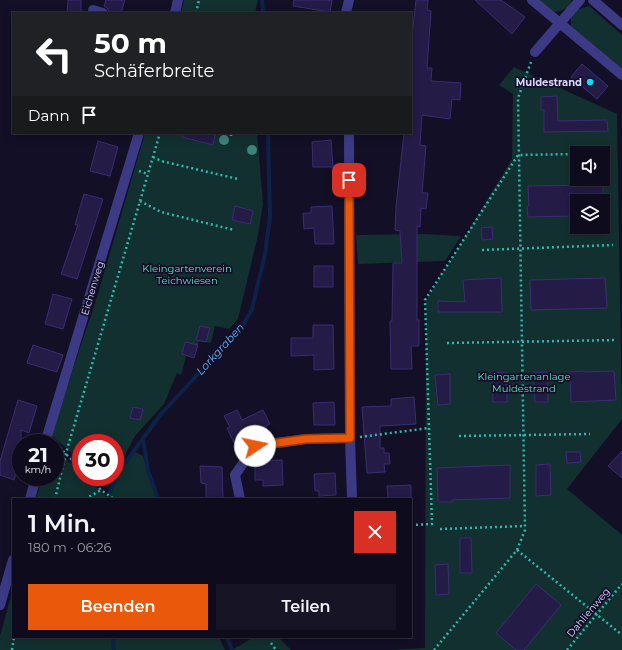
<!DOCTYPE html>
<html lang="de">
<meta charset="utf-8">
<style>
:root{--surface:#0e0b1c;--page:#171425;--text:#f1f3f6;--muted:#9b9ba3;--line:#2e2b3b;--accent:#ea580c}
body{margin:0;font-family:Montserrat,sans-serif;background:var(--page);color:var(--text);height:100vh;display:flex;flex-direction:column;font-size:15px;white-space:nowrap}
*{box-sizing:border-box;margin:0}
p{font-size:13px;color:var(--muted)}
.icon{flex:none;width:22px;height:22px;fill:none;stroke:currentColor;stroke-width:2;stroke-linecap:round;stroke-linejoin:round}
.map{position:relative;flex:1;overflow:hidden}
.details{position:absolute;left:12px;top:498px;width:400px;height:140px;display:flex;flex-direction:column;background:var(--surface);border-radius:0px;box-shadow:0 2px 10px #0003,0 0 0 1px var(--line)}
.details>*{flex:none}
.guide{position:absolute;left:12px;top:12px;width:400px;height:122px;border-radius:0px;box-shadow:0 2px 10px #0003,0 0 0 1px var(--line);background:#202124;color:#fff;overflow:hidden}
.controls{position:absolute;left:570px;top:146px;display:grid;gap:8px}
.controls a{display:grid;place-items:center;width:40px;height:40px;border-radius:0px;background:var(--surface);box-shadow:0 2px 10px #0003,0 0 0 1px var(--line);font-size:20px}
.speed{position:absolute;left:12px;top:434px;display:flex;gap:8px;font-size:20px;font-weight:700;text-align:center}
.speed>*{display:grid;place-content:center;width:52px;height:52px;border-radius:50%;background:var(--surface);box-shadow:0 2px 10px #0003,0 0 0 1px var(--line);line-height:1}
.speed small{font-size:10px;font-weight:400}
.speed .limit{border:6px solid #d22;background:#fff;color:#111}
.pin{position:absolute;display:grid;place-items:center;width:34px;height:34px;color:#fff;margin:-17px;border-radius:8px;box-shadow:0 2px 6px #0006}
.me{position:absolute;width:44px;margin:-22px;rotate:79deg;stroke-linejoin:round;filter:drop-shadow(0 0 3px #0008)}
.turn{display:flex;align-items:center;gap:14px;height:84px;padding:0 16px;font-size:18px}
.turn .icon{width:52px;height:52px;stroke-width:2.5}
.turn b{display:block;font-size:28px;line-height:34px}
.then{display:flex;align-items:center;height:38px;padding:0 16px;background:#0003;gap:8px;font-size:15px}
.round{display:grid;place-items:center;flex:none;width:42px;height:42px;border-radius:0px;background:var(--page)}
.head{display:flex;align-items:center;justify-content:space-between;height:68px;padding:0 16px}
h1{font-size:24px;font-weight:600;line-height:30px}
.action{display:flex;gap:8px;margin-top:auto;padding:8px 16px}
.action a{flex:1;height:46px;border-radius:0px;background:var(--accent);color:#fff;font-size:16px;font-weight:600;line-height:46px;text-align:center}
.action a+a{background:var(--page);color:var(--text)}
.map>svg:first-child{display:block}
.green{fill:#12302f;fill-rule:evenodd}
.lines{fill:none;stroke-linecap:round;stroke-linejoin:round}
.stream{stroke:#0c2248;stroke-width:4}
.building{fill:#241b47;stroke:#3b2d73}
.path{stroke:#2fb8b0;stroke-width:2.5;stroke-dasharray:2 3;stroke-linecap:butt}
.minor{stroke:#3d3a85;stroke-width:10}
.tree{fill:#3d827b}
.route-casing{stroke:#983908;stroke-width:10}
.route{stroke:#ea580c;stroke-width:7}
.poi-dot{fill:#00e5ff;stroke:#130f26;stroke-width:1.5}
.labels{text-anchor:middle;stroke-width:3.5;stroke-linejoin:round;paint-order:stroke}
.poi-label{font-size:10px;font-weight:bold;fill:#d9d4ff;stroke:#130f26;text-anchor:end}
.park-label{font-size:10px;fill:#5fe0c0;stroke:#130f26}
.street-label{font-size:10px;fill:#d9d4ff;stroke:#130f26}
.water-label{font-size:11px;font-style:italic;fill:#62b6ff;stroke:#130f26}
</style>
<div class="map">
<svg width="622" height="650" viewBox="0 0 622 650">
<rect width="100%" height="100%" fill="#130f26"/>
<!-- green -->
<g class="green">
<polygon points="184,0 258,0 255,13 181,13"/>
<path d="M539 0H572C568 8 562 12 553 12Z"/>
<polygon points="589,6 622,35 622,69 571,26 571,16 579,9"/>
<path d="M514 67 617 114 622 419 567 489 622 535V650H391L425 648 426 301 512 159 513 94 499 85ZM577 153H603V179H577ZM577 201H603V227H577Z"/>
<polygon points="145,133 257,133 263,204 258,235 238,319 229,329 215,326 211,343 199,341 194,358 186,356 181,375 177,373 164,404 135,436 115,474 115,443 81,443 81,461 51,435 98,294"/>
<polygon points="424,234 461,236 445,261 358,264 356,235"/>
<polygon points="55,449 81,473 81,477 85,477 107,497 133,451 143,456 157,499 36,499 42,477 55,477"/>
<polygon points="97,477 113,477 108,488"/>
<polygon points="13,588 13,637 219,637 225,650 0,650 0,636"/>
<polygon points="254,637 278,637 291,650 232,650"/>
</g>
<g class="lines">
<!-- stream -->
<g class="stream">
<polyline points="262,0 263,13"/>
<polyline points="143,439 148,471 158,499"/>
<polyline points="110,492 117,474 161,414 242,327 252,309 265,254 270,217 268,133"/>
<polyline points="113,637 114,650"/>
<polyline points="227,637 232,650"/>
</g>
</g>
<!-- building -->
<g class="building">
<polygon points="68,0 81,0 81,13 67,13"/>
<polygon points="106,0 125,0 121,13 109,13 108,9 104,6"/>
<polygon points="294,0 332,0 330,12 293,6"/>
<polygon points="416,0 428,0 427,10 431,11 427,68 432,68 431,81 461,83 460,100 452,99 450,119 422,115 420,145 426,146 422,193 428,193 426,209 421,208 420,227 417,226 417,320 419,320 419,346 411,346 412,369 391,369 390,321 392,321 393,263 402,263 400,231 395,230 396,207 404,133 411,133 411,44"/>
<polygon points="475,0 501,0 525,17 512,34"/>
<polygon points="582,64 608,86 597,99 571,77"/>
<polygon points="557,96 558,121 607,120 608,131 544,132 544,110 541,110 541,97"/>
<polygon points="182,133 209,133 215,135 213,145 182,137"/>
<polygon points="331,140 333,167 313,167 312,142"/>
<polygon points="98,141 118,147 110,176 90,171"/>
<polygon points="603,185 603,195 572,196 572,216 528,217 527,207 529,206 528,186"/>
<polygon points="84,194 103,199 77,279 61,274 78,225 75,225"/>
<polygon points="235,206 253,211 250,224 232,220"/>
<polygon points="332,206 334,244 315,244 314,228 304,229 303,213 311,213 311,207"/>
<polygon points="492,227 493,239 482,240 481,228"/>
<rect x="314" y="266" width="19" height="21"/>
<polygon points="501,278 502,312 438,312 438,301 465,302 463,280"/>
<polygon points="605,278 607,308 531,310 530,280"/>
<polygon points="53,294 72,299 63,329 45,324"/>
<polygon points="313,325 333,325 334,369 314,370 314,355 291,356 291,338 313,338"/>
<polygon points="200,326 210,328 206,342 196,340"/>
<polygon points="185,342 198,345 194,358 182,354"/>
<polygon points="33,345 63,355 57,372 27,363"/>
<polygon points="584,371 584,372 614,371 616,400 571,402 570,372"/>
<polygon points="506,372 507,402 493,402 492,373"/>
<polygon points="547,372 548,402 535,402 533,373"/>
<polygon points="450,374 450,404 438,405 435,375"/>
<polygon points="414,397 416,424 380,426 380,448 384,448 384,453 389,453 390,464 384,464 385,472 367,473 362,407 391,406 391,399"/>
<polygon points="18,400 37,406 29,433 21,430 21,459 14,480 0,475 0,461"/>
<polygon points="334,402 335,425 314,425 313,403"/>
<polygon points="133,407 143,409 140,420 130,418"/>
<polygon points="237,410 242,420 263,410 270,424 234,443 227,428 230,427 224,416"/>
<polygon points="622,451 622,478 608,466"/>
<polygon points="566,452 580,452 581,462 567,463"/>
<polygon points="282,460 283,485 263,486 263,480 255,480 255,461"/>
<polygon points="550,464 551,495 536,496 536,465"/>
<polygon points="510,465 510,498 452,500 452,502 438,502 437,468"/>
<polygon points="200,466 222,467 223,499 206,499 206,484 201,483"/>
<polygon points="335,473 336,495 319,496 319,491 315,491 314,474"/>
<polygon points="411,485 411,499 388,499 387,486"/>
<polygon points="460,538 471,538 472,573 460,573"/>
<polygon points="448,564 449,594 436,595 435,565"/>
<polygon points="536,584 561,605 524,650 516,650 496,633"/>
</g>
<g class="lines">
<!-- path -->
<g class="path">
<polyline points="196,13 199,0"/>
<polyline points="231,136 231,133"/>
<polyline points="153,157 161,161 238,179"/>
<polyline points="139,171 148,174"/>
<polyline points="140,201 161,212 234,230"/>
<polyline points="482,250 613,245"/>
<polyline points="447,343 617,340"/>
<polyline points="459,436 590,434"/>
<polyline points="360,437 429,428"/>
<polyline points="56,444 81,469"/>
<polyline points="89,477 101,490 114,499"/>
<polyline points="55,499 66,453 160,133"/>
<polyline points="85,499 101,490"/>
<polyline points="411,525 432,524 425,300 518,155 577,154"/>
<polyline points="440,529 525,526"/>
<polyline points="517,550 525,530 518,98 531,62"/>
<polyline points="271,643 276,650"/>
<polyline points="12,650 14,637"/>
<polyline points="434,650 517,550 622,635"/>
<polyline points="567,650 622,584"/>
</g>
<!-- minor -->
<g class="minor">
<polyline points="532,0 622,75"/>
<polyline points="593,0 622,25"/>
<polyline points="93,13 93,10 103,13"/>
<polyline points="175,13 178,0"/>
<polyline points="346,13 349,0"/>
<polyline points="535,52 580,0"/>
<polyline points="349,133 350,438 352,499"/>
<polyline points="45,443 139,133"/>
<polyline points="30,499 36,477"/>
<polyline points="240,499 235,475 255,446 306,439 350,438"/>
<polyline points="0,605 13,560"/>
</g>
</g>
<!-- trees -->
<g class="tree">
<circle cx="224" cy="140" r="5"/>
<circle cx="252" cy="150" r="5"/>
</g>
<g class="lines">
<!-- route casing -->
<g class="route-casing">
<polyline id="route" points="255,446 306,439 350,438 349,180"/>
</g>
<!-- route -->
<use href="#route" class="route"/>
</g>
<!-- markers -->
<circle class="poi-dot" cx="590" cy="82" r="4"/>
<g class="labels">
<!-- poi labels -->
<g class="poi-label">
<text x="582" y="86">Muldestrand</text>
</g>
<!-- park labels -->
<g class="park-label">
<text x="187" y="272">Kleingartenverein<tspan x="187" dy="12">Teichwiesen</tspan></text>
<text x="524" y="380">Kleingartenanlage<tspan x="524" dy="12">Muldestrand</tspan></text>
</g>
<!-- street labels -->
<g class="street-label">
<text transform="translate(92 288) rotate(-73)" y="4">Eichenweg</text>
<text transform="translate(588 612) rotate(-50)" y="4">Dahlienweg</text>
</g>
<!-- water labels -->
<g class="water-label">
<text transform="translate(220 349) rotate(-48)" y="4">Lorkgraben</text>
</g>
</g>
</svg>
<div class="controls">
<a><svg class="icon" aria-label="sound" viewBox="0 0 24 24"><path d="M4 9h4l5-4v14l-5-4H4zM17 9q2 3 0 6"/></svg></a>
<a><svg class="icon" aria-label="layers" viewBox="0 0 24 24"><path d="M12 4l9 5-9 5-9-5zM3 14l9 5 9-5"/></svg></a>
</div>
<div class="speed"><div>21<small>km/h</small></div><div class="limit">30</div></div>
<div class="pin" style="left:349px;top:180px;background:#d93025"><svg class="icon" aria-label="arrive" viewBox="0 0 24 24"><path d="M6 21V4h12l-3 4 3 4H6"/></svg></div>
<svg class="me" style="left:255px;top:446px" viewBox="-20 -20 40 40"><circle r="19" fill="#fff"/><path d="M0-13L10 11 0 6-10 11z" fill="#ea580c"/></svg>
<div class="guide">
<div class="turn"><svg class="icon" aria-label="left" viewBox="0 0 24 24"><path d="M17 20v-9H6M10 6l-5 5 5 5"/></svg><div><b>50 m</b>Schäferbreite</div></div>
<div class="then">Dann<svg class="icon" aria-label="arrive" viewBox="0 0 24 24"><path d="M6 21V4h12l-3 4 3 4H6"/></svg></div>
</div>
<section class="details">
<div class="head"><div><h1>1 Min.</h1><p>180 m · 06:26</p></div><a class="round" style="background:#d93025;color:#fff"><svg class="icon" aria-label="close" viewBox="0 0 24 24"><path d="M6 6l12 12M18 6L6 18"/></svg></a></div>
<div class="action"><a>Beenden</a><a>Teilen</a></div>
</section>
</div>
